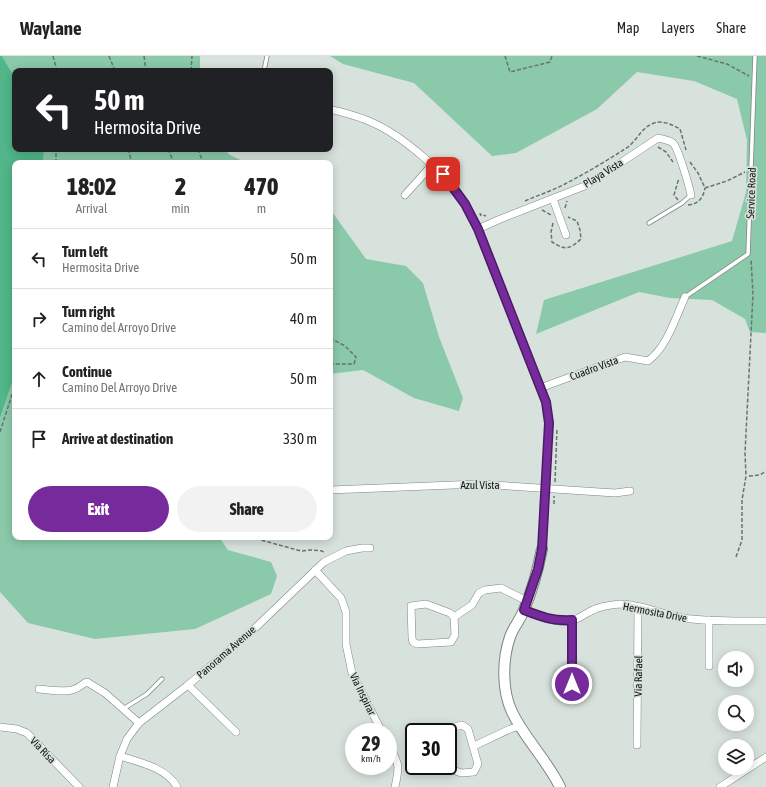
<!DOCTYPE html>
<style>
:root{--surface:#fff;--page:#f2f2f2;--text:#222;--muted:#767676;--line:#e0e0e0;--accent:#762a9c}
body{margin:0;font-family:"Asap Condensed",sans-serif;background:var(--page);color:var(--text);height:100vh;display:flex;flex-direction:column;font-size:15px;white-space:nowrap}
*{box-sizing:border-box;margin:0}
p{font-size:13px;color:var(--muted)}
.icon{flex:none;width:22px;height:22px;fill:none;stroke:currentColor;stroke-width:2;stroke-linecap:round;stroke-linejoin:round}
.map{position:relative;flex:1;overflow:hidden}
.panel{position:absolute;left:12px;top:104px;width:321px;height:380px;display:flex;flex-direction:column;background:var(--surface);border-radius:8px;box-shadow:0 2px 10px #0003}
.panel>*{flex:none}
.banner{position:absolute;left:12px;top:12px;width:321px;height:84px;border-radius:8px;box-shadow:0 2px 10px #0003;background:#202124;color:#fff;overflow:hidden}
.controls{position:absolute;left:718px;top:595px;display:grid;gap:8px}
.controls a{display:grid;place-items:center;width:36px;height:36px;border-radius:50%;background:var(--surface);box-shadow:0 2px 10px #0003;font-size:20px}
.speed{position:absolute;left:345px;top:667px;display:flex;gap:8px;font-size:20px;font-weight:700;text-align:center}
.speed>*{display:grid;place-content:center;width:52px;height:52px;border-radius:50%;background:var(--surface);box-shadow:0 2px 10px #0003;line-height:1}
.speed small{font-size:10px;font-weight:400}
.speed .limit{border:2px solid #111;border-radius:6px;background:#fff;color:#111}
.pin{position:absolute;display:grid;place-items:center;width:34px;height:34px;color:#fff;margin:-17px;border-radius:8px;box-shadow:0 2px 6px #0006}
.me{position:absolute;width:44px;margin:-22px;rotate:0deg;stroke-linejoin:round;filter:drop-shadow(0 0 3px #0008)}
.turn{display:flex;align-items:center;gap:14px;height:84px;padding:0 16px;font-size:18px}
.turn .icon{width:52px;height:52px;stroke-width:2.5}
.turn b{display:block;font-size:28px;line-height:34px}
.eta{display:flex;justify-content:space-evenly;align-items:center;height:68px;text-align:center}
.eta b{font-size:24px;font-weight:800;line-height:28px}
.action{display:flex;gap:8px;margin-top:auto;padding:8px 16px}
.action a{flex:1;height:46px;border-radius:24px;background:var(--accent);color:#fff;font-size:16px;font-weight:800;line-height:46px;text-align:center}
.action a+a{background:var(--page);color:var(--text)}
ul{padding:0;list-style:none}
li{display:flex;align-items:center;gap:12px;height:60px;padding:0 16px;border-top:1px solid var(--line)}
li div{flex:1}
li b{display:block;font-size:15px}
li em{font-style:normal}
header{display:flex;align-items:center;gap:24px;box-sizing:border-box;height:56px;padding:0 20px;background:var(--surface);border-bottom:1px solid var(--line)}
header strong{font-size:19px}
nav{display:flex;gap:22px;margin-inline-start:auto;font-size:14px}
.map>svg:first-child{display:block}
.green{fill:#8ac9a9}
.water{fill:#51b689}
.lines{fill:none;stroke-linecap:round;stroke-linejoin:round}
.lane-casing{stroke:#7e8682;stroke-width:5}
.street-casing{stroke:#7e8682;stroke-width:8}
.secondary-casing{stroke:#7e8682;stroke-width:12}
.path{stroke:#6c726e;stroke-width:1.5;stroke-dasharray:4 2;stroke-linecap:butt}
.lane{stroke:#fff;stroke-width:3.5}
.street{stroke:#fff;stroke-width:7}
.secondary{stroke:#fff;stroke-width:10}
.route-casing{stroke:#4d1b65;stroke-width:10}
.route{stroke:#762a9c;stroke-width:7}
.labels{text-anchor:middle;stroke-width:3.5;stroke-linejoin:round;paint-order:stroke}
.street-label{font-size:11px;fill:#121513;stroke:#d8e2dc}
</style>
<header>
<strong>Waylane</strong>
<nav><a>Map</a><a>Layers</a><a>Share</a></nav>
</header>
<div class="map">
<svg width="766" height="731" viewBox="0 0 766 731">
<rect width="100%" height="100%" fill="#d8e2dc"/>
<!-- green -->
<g class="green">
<polygon points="2,0 200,0 200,15 15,15 15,22"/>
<polygon points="330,0 766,0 766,277 750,276 745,263 712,244 670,242 639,236 536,278 544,244 732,185 746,136 747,84 737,43 694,25 637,16 597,53 516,97 492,100 414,27 343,8"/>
<polygon points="44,93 224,93 230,99 247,107 43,107"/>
<polygon points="330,153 366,203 406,210 423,227 439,281 463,342 459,355 414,342 363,314 330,318"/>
<polygon points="15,318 15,481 219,481 228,494 271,506 277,520 271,538 195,573 95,583 28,567 0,536 0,362"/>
</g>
<!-- water -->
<polygon class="water" points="0,0 2,0 15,22 15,93 44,93 43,107 15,107 15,318 0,362"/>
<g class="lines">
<!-- lane casing -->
<g class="lane-casing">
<g id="lane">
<polyline points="264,15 267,0"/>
<polyline points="649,167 682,147 691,139"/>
<polyline points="685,241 748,198 755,0"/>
<polyline points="123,653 147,638 162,623"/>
</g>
</g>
<!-- street casing -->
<g class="street-casing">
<g id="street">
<path d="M330 53C344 57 358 60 371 66 402 79 448 119 466 148 470 156 474 165 478 173L546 346 549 367 542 493"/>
<polyline points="405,139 432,109"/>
<polyline points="553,143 566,179"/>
<path d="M478 173 498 164 587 129 658 82C663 83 669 84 673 87 679 94 689 130 691 139"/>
<path d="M540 332 625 301 648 305C667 291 675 263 685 241"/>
<polyline points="330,434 478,428 615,437 630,435"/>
<polyline points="315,514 341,542 346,556 346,588 352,617 382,676"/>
<polygon points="426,548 450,557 454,561 455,579 451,586 417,588 413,586 412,582 411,550"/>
<path d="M524 554C539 560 555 568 571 565 579 563 586 557 593 554 601 550 612 549 620 548 641 548 663 559 683 562 710 566 739 565 766 565"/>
<polyline points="454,561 472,549 479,537 485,534 501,532 527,545"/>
<polyline points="572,564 572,628"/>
<polyline points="709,610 709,564"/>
<polyline points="188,629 236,676"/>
<path d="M39 633C50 634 65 637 75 633 80 631 82 628 87 626L105 637 139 667"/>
<polyline points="0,671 17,673 27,677 79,731"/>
<polyline points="445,676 447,673 462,669 468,673 478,708 474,716 461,717 453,714 448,697"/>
<path d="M388 687C399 708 400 708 395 731"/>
<polyline points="637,689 638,551"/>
<polyline points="474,690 510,673 520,670"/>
<path d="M120 700C139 706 167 712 177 731"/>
<polyline points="113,731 120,700 127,683 139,667 188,629 253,574 324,506 346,495 362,492 370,492"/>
<polyline points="720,731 766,701"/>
</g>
</g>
<!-- secondary casing -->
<g class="secondary-casing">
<path id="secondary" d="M542 493C538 513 532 535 524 554 520 564 513 572 510 581 502 604 502 635 512 656 525 683 547 704 560 731"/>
</g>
<!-- path -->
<g class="path">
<polyline points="53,0 57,15"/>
<polyline points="109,0 115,15"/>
<polyline points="144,0 146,15"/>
<polyline points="505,0 510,16 550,6 552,0"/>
<polyline points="697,0 727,8 749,20"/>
<polyline points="191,15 192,0"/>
<polyline points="658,91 666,96 673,106"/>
<polyline points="128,93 132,107"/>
<polyline points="168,93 174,107"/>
<polyline points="198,93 200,99 204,107"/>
<polyline points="690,106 698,117 705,132 727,125 745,116"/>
<polyline points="56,107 56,93"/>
<polyline points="678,144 674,139 679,122"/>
<path d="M525 145C538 139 552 135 565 128 586 117 608 104 628 91 638 83 642 71 654 67 663 64 673 69 680 73L686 94"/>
<path d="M688 149C699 148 703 142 705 132"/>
<polyline points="565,152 567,145"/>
<polyline points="542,154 551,159"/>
<polyline points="481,160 480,158 486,160"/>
<path d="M553 167 551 176 552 186C565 194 569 194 581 183L580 174 577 165 568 161"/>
<polyline points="330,282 345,290 356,301 354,308 330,308"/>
<polyline points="0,376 15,329"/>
<polyline points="749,420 760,419 766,415"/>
<polyline points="555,426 557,372"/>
<polyline points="554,448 554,440"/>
<polyline points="250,481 301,495 312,494 322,495 325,497"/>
<polyline points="736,501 742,484 742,444 746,420 745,397 753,238 751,204"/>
</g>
<!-- lane -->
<use href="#lane" class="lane"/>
<!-- street -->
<use href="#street" class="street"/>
<!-- secondary -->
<use href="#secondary" class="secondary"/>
</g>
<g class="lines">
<!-- route casing -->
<g class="route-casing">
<path id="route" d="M443 118 465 148 478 173 546 346 549 367 542 493 538 513 524 554C542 561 552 565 572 564V628"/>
</g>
<!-- route -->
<use href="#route" class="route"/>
</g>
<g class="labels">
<!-- street labels -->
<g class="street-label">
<text transform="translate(603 117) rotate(-32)" y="4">Playa Vista</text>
<text transform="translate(751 137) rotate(-88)" y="4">Service Road</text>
<text transform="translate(594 312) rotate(-20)" y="4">Cuadro Vista</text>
<text x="480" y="433">Azul Vista</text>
<text transform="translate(655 556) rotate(11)" y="4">Hermosita Drive</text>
<text transform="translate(226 596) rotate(-41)" y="4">Panorama Avenue</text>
<text transform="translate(638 620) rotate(-89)" y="4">Via Rafael</text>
<text transform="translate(363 638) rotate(64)" y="4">Via Inspirar</text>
<text transform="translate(43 694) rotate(46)" y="4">Via Risa</text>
</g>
</g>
</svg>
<div class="controls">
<a><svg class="icon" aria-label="sound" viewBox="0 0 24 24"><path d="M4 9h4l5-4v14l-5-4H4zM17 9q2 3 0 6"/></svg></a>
<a><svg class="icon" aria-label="search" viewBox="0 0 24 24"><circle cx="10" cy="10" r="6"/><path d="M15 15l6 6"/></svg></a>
<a><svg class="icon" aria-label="layers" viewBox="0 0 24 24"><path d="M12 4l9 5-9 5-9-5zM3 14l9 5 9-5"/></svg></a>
</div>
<div class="speed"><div>29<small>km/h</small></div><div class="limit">30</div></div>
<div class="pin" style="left:443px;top:118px;background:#d93025"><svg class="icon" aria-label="arrive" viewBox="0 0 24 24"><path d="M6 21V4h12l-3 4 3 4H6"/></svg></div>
<svg class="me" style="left:572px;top:628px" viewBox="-20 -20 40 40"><circle r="17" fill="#762a9c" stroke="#fff" stroke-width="3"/><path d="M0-11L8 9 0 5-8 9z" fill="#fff"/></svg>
<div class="banner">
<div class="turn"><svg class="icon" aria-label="left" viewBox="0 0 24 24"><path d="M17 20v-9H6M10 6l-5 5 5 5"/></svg><div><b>50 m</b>Hermosita Drive</div></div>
</div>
<section class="panel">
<div class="eta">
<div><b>18:02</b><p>Arrival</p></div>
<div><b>2</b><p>min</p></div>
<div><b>470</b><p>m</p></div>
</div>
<ul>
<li><svg class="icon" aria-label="left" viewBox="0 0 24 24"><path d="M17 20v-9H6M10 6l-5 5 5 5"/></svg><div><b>Turn left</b><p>Hermosita Drive</p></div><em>50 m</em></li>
<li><svg class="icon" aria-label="right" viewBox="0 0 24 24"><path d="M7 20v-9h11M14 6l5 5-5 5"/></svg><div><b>Turn right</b><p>Camino del Arroyo Drive</p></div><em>40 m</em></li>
<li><svg class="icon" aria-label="ahead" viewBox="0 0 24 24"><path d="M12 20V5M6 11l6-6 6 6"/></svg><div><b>Continue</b><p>Camino Del Arroyo Drive</p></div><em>50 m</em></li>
<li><svg class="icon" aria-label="arrive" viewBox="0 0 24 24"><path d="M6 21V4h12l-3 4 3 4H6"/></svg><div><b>Arrive at destination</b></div><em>330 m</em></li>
</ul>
<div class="action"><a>Exit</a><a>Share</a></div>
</section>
</div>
